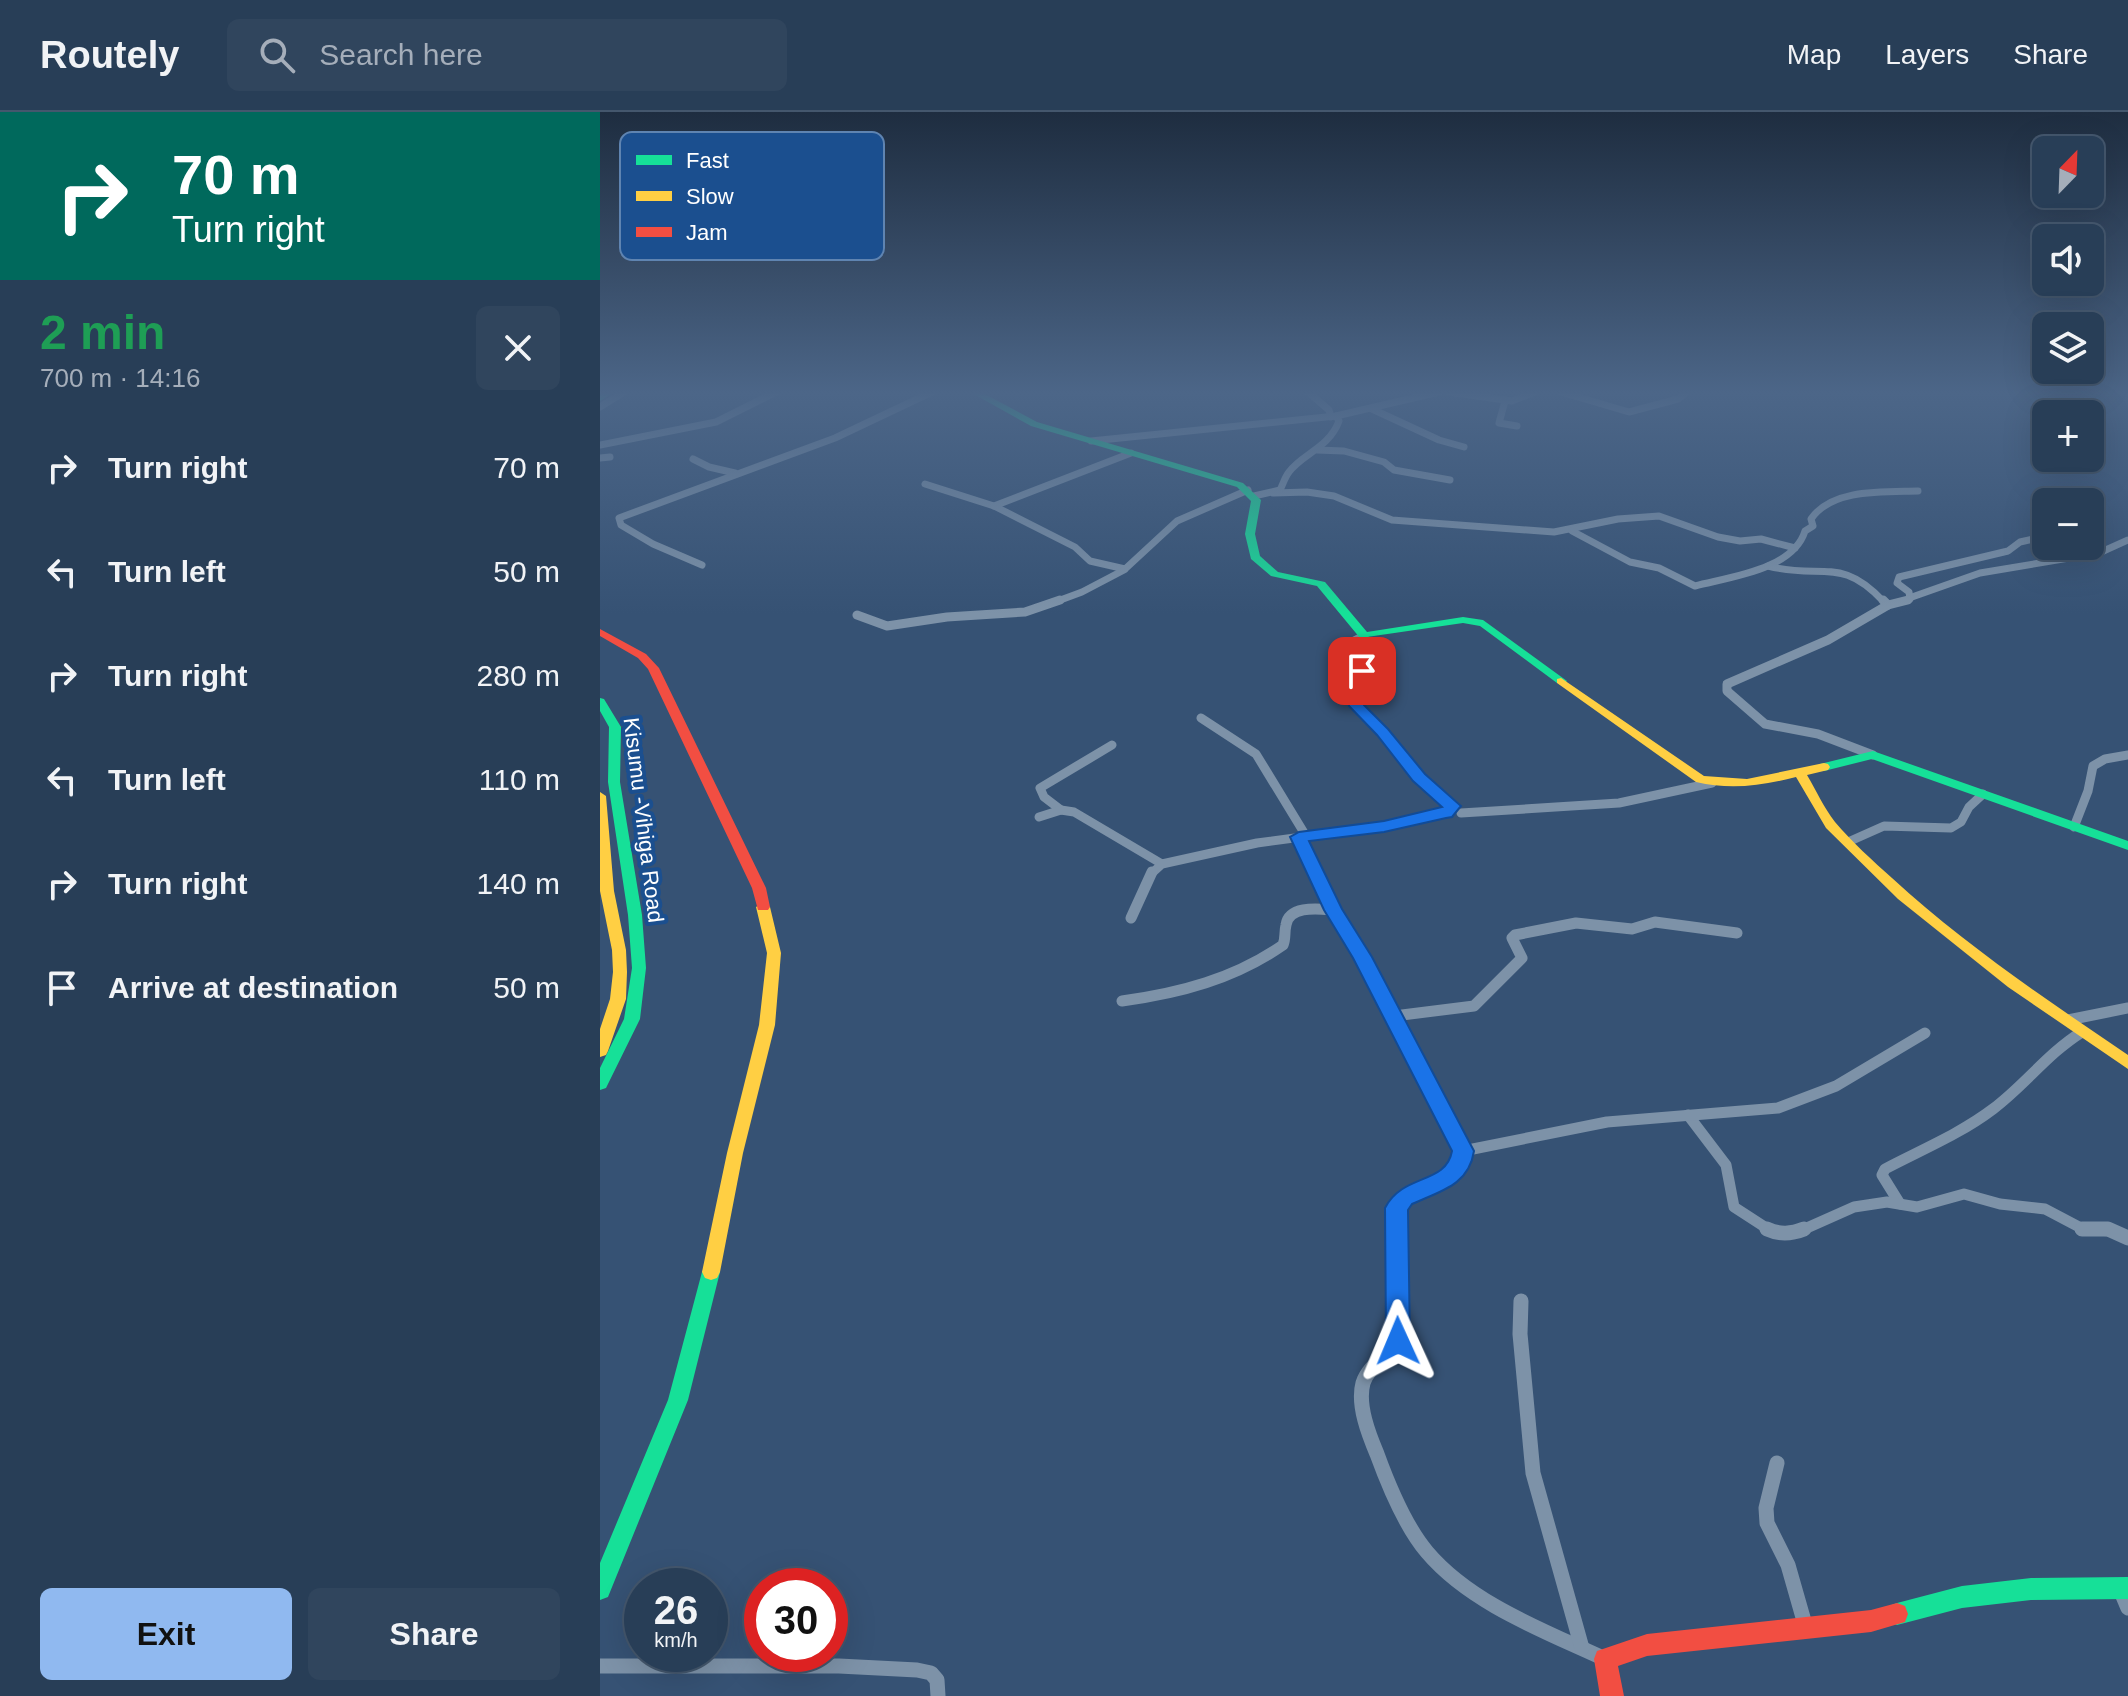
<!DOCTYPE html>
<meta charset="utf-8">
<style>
:root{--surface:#283e57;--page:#30455d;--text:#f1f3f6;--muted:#a5aeba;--line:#44576d;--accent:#90b9f0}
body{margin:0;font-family:Helvetica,sans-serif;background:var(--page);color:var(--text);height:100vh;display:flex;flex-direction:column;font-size:30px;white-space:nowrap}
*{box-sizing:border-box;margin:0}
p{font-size:26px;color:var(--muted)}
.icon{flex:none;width:44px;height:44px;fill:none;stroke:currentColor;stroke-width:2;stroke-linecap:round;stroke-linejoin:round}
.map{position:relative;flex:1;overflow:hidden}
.panel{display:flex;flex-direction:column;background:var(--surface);width:600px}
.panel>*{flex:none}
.guide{background:#00695c;color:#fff;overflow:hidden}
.needle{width:52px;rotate:23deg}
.fabs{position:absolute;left:1432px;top:24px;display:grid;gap:16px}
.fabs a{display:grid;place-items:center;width:72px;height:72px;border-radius:12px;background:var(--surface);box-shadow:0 8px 32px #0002,0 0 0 2px var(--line);font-size:40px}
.speed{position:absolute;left:24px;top:1456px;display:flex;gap:16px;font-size:40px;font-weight:700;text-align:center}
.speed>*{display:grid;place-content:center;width:104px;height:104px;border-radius:50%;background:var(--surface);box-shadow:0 8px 32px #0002,0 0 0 2px var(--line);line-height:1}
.speed small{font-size:20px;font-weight:400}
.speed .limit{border:12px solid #d22;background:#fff;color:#111}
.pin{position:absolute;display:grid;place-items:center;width:68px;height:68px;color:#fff;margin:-34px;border-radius:16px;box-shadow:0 4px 12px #0006}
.me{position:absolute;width:88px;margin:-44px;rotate:359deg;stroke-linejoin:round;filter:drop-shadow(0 0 6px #0008)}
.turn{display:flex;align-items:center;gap:28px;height:168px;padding:0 40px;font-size:36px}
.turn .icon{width:104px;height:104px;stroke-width:2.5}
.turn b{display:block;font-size:56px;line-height:68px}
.round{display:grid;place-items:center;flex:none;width:84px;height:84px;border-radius:12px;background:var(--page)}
.summary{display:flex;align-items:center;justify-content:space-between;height:136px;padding:0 40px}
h1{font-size:48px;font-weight:600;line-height:60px;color:#1e9e55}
.action{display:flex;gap:16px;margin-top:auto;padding:16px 40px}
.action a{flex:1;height:92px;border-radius:12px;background:var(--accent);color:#111;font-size:32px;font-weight:600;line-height:92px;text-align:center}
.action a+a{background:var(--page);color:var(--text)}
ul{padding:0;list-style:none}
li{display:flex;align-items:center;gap:24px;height:104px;padding:0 40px}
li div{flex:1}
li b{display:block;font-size:30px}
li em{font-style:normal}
header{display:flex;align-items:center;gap:48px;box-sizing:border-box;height:112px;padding:0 40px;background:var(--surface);border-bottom:2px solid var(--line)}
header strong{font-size:38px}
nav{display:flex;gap:44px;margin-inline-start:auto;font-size:28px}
.search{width:560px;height:72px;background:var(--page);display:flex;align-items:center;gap:20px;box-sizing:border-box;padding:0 28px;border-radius:12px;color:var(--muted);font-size:30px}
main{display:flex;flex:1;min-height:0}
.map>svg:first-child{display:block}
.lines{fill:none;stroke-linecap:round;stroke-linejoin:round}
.street-far3{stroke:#7d92a8;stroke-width:7}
.street-far2{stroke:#7d92a8;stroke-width:9}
.street-far1{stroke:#7d92a8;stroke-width:11}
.street{stroke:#7d92a8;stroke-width:15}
.fast{fill:#16e098;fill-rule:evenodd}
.slow{fill:#ffcf43;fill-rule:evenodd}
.jam{fill:#f24e42;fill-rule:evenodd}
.route{fill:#1a73e8;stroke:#114b97;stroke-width:2}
.labels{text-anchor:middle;stroke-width:8;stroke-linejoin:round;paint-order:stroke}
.street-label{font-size:22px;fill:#fff;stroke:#1b4f8f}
.key{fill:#1b4f8f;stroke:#5f84b1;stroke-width:2}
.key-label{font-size:22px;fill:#fff}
</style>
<header>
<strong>Routely</strong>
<div class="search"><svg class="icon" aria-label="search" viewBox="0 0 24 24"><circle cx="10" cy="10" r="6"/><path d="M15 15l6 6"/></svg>Search here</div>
<nav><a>Map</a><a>Layers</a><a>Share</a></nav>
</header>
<main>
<section class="panel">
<div class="guide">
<div class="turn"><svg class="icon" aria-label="right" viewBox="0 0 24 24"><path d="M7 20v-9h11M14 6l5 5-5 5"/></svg><div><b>70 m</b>Turn right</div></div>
</div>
<div class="summary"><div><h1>2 min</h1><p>700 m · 14:16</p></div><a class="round"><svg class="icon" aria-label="close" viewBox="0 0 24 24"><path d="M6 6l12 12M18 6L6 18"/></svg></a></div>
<ul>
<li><svg class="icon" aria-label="right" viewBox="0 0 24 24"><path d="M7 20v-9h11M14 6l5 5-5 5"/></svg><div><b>Turn right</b></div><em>70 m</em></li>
<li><svg class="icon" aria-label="left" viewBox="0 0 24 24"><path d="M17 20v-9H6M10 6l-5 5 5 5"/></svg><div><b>Turn left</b></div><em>50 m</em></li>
<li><svg class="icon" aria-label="right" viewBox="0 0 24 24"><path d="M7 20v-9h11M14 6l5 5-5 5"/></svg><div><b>Turn right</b></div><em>280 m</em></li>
<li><svg class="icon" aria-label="left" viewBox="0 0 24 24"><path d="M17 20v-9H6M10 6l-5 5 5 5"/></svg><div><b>Turn left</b></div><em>110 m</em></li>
<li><svg class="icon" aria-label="right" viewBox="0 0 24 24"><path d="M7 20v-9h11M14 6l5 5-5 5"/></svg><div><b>Turn right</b></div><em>140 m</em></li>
<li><svg class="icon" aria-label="arrive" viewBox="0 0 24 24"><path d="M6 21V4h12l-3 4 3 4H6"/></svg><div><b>Arrive at destination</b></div><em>50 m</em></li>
</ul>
<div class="action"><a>Exit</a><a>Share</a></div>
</section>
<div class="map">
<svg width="1528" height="1584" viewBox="0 0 1528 1584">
<rect width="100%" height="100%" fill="#365274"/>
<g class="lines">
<!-- street-far3 -->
<g class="street-far3">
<polyline points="708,280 729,298 731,305"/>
<polyline points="849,280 912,289 935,280"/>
<polyline points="961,280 1029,300 1078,287 1087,280"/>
<polyline points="905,289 899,311 917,314"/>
<polyline points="0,295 24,280"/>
<polyline points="772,297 839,328 864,335"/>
<polyline points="491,329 736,304 839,280"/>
<polyline points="0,333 116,310 176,280"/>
<polyline points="717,338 744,339 784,350 794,358 850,368"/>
<polyline points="0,346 10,345"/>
<polyline points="93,347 109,355 135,361"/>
<polyline points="325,372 394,394 475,435 490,449 525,457"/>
<polyline points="673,381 707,380 734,384 792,408 954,420 1018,407 1059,404 1118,425 1140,429 1161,427 1195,436"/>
<path d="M654 384 680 378C683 372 685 365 689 360 702 342 729 336 739 309L736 304"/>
<polyline points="394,394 531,341"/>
<path d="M972 419 1030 450 1059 456 1095 474C1129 465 1193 458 1205 419L1213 414 1211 407C1232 376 1285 380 1318 379"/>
<polyline points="102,453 53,432 21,413 19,406 235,326 332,280"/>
<path d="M1168 454C1221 468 1241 443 1284 490"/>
<polyline points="1312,485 1380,461 1499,441 1528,428"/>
<polyline points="455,490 482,480 524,458 577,409 648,378"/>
<polyline points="1301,490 1310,487 1309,480 1297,471 1299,465 1408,439 1420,430 1438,426"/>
</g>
<!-- street-far2 -->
<g class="street-far2">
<polyline points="1283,488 1288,493"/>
<polyline points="257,503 287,514 347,505 425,500 460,488"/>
<polyline points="601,606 656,642 706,724"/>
<polyline points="1273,643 1218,622 1165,612 1127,579 1127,572 1228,528 1288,493 1308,488"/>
<polyline points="461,698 444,685 440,676 512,633"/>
<polyline points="861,701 1019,691 1112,671"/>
<polyline points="439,705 461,698 474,700 562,752"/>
<polyline points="1474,715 1488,679 1493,654 1505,647 1528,643"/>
<polyline points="699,725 716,762"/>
<polyline points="1248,730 1284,714 1351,716 1361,710 1369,695 1383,682"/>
<polyline points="551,762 562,752 657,731 784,714 846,701 852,697 851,692 819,666 783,620 756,594 757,587 773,568 741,545 737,538 764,524"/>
</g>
<!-- street-far1 -->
<g class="street-far1">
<path d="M715 760 863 1039C855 1082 814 1065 799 1094 795 1100 797 1111 797 1119"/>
<polyline points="531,806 552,760"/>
<path d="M522 889C580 881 634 867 683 833 686 826 684 821 686 813 689 793 719 797 733 798"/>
<polyline points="794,904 874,894 922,846 912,826 915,823 976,811 1032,817 1055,810 1137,821"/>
<polyline points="1468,908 1528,896"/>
<polyline points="1088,1003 1126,1053 1134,1095 1171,1119"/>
<polyline points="863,1039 1007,1010 1178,996 1236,974 1325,921"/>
<path d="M1300 1092 1282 1063 1285 1057C1321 1038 1360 1022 1393 997 1425 973 1448 941 1482 920"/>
<polyline points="1200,1119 1254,1095 1287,1090 1317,1095 1364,1082 1400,1092 1445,1097 1483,1117 1511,1119"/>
</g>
<!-- street -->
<g class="street">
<path d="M797 1117 798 1229C788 1244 769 1253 763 1271 757 1293 769 1323 777 1342 789 1375 805 1414 827 1440 871 1492 945 1519 1005 1547"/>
<path d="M1167 1117C1180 1123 1191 1122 1204 1117"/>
<polyline points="1482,1117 1508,1117 1528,1126"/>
<polyline points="921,1189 920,1222 933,1361 982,1536"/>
<polyline points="1177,1351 1166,1396 1167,1411 1188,1453 1206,1516"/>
<polyline points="1520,1477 1528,1496"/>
<polyline points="0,1554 239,1554 317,1558 331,1561 337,1568 338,1584"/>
</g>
<!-- fast -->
<g class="fast">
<polygon points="5,280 15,280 0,289 0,283"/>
<polygon points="370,280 381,280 437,310 643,371 661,388 655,422 660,444 678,460 725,470 767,520 863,505 883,508 967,569 965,571 957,571 880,514 863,511 760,526 717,474 671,464 651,447 645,422 651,389 637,375 431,314"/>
<polygon points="0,586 4,587 21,615 20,670 42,803 46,856 40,907 6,976 0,978 0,956 24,907 32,856 28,803 8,670 9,615 0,599"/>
<polygon points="1273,639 1528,729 1528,738 1272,647 1224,659 1218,655 1220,652"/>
<polygon points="111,1152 117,1154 120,1160 88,1288 8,1485 0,1488 0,1451 68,1288 102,1160 105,1154"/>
<polygon points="1528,1465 1528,1487 1431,1488 1362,1496 1297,1513 1289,1510 1286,1502 1289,1494 1297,1491 1362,1474 1431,1466"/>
</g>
<!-- slow -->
<g class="slow">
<path d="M961 566 1104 664 1147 667 1224 651 1228 652 1230 655 1228 658 1207 663C1216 678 1224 696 1235 710 1252 730 1273 749 1292 766 1365 833 1447 888 1528 943V957L1408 875 1298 787 1226 716 1196 665C1161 674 1130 678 1096 670L957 571V567Z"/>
<polygon points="0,680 6,684 14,779 26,838 27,860 26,887 8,939 6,943 0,945 0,917 10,887 13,860 12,838 0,779"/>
<polygon points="163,790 170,795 181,841 175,913 143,1041 120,1160 117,1166 111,1168 105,1166 102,1160 127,1041 159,913 167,841 156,795"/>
</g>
<!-- jam -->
<g class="jam">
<polygon points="0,517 46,542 59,556 166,776 170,795 168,798 158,798 152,776 48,557 38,546 0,524"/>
<polygon points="1297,1491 1305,1494 1308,1502 1305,1510 1271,1520 1047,1544 1018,1554 1024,1584 1000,1584 994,1547 997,1539 1047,1522 1271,1498"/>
</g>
</g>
<!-- sky -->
<linearGradient id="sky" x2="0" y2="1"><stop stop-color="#1e2d40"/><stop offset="0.56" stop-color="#4c6688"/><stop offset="1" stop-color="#4c6688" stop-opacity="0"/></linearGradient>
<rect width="1528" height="502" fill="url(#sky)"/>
<!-- route -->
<path class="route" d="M762 555 780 568 764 587V593L788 617 825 662 861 694 852 705 846 706 784 720 709 729 742 797 772 845 874 1039C869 1073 841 1079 812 1092L808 1098 810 1229 807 1237 798 1240 789 1237 786 1229 785 1096C803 1061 846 1073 852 1039L753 846 724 798 690 725 699 720 784 709 842 695 813 669 777 623 749 594V587L765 569 754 559Z"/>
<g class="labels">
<!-- street labels -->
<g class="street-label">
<text transform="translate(44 708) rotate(83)" y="8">Kisumu -Vihiga Road</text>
</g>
</g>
<!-- legend -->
<rect x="20" y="20" width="264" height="128" rx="12" class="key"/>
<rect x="36" y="43" width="36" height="10" fill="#16e098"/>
<rect x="36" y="79" width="36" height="10" fill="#ffcf43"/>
<rect x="36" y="115" width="36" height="10" fill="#f24e42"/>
<g class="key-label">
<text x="86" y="56">Fast</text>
<text x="86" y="92">Slow</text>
<text x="86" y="128">Jam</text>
</g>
</svg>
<div class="fabs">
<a><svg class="needle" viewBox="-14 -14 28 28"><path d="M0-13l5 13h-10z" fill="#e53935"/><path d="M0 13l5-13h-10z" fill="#a5aeba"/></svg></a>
<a><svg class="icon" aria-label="sound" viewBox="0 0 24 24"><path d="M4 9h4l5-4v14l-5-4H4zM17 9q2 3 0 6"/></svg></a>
<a><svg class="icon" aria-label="layers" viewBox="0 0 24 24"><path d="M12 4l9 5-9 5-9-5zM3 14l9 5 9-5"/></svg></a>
<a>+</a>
<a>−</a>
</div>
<div class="speed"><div>26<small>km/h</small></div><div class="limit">30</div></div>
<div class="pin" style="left:762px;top:559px;background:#d93025"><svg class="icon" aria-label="arrive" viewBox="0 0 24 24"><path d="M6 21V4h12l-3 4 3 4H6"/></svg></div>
<svg class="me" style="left:798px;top:1229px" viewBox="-20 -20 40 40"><path d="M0-17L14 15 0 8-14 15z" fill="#1a73e8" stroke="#fff" stroke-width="4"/></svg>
</div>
</main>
